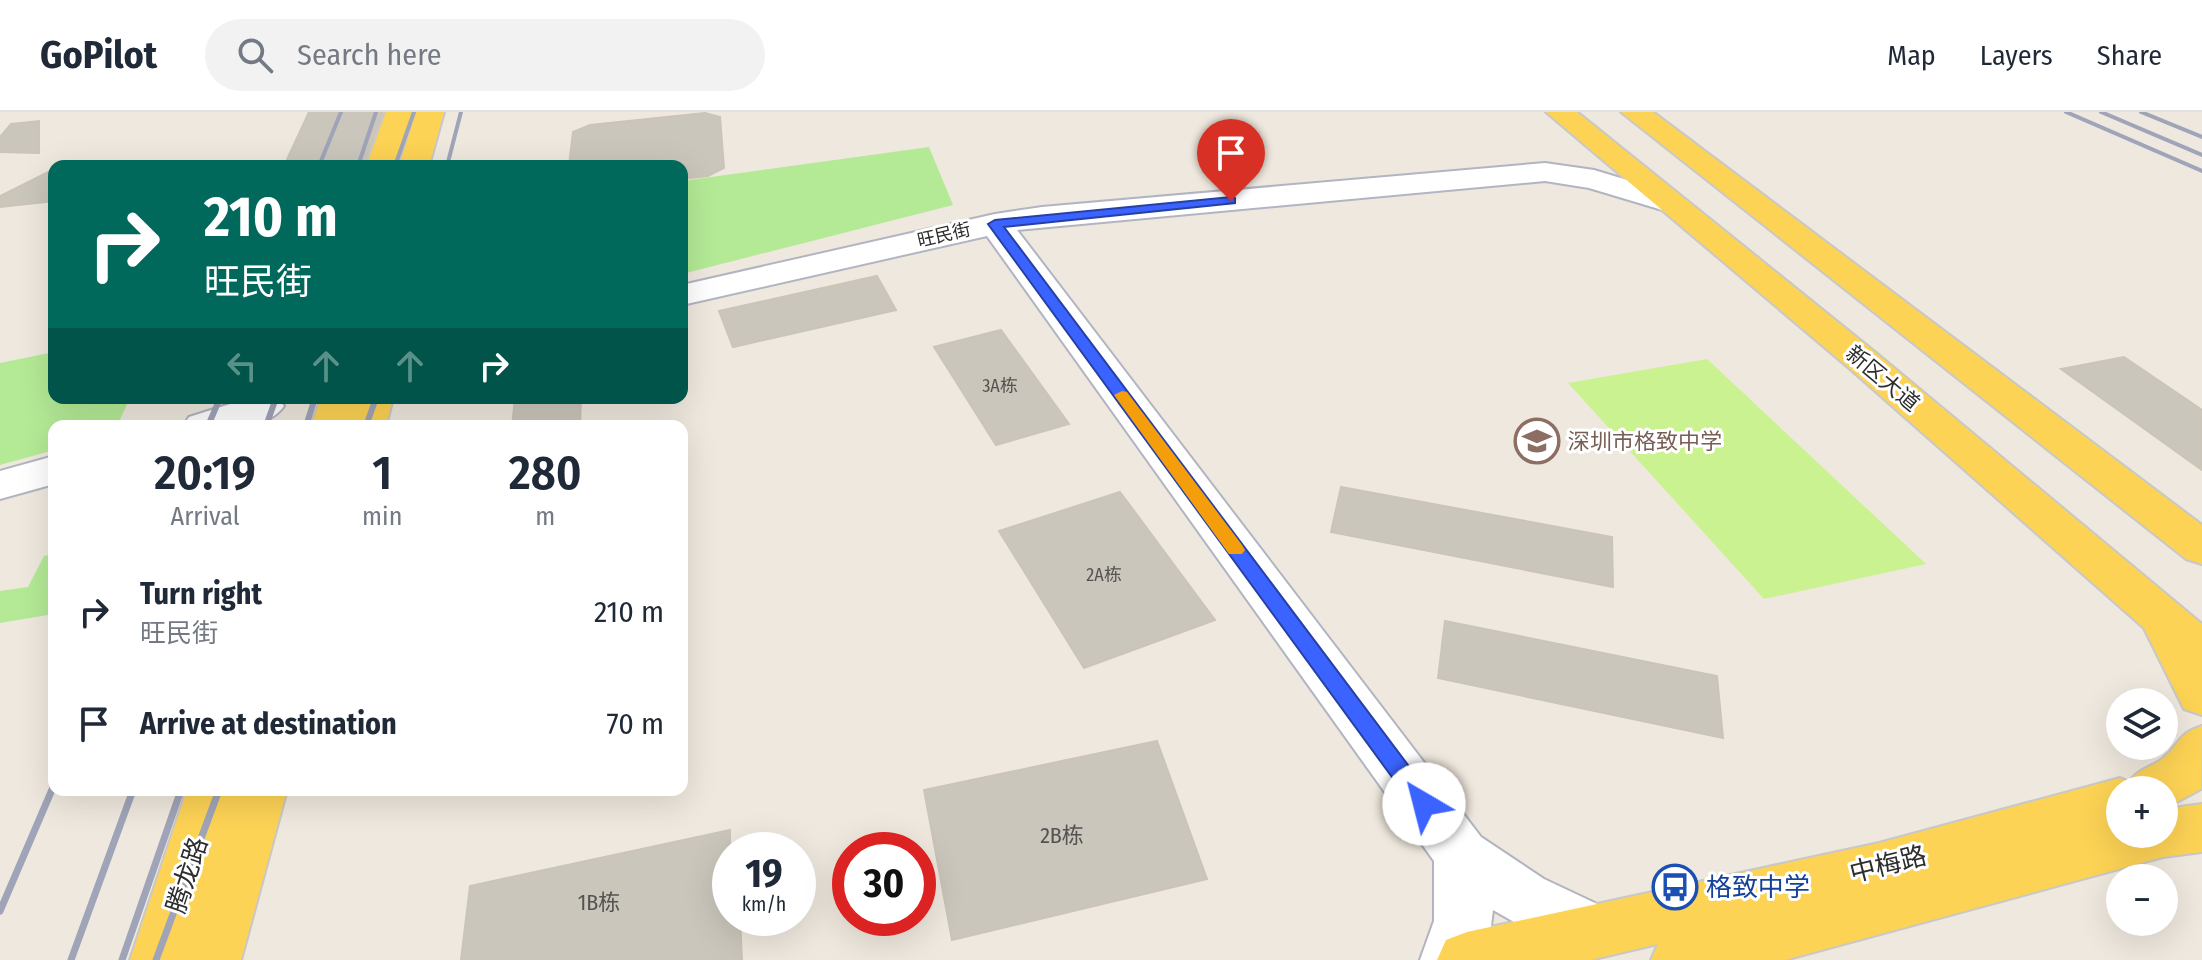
<!DOCTYPE html>
<meta charset="utf-8">
<style>
:root{--surface:#fff;--page:#f2f2f3;--text:#1f2937;--muted:#747a83;--line:#e0e1e3}
body{margin:0;font-family:"Fira Sans Condensed","Noto Sans SC",sans-serif;background:var(--page);color:var(--text);height:100vh;display:flex;flex-direction:column;font-size:30px;white-space:nowrap}
*{box-sizing:border-box;margin:0}
p{font-size:26px;color:var(--muted)}
.icon{flex:none;width:44px;height:44px;fill:none;stroke:currentColor;stroke-width:2;stroke-linecap:round;stroke-linejoin:round}
.map{position:relative;flex:1;overflow:hidden}
.drawer{position:absolute;left:48px;top:308px;width:640px;height:376px;display:flex;flex-direction:column;background:var(--surface);border-radius:16px;box-shadow:0 8px 32px #0002}
.drawer>*{flex:none}
.banner{position:absolute;left:48px;top:48px;width:640px;height:244px;border-radius:16px;box-shadow:0 8px 32px #0002;background:#00695c;color:#fff;overflow:hidden}
.tools{position:absolute;left:2106px;top:576px;display:grid;gap:16px}
.tools a{display:grid;place-items:center;width:72px;height:72px;border-radius:50%;background:var(--surface);box-shadow:0 8px 32px #0002;font-size:40px}
.speed{position:absolute;left:712px;top:720px;display:flex;gap:16px;font-size:40px;font-weight:700;text-align:center}
.speed>*{display:grid;place-content:center;width:104px;height:104px;border-radius:50%;background:var(--surface);box-shadow:0 8px 32px #0002;line-height:1}
.speed small{font-size:20px;font-weight:400}
.speed .limit{border:12px solid #d22;background:#fff;color:#111}
.pin{position:absolute;display:grid;place-items:center;width:68px;height:68px;color:#fff;margin:-82px -34px;border-radius:50% 50% 50% 0;rotate:-45deg;box-shadow:0 0 8px #0007}
.pin .icon{rotate:45deg}
.me{position:absolute;width:88px;margin:-44px;rotate:323deg;stroke-linejoin:round;filter:drop-shadow(0 0 6px #0008)}
.turn{display:flex;align-items:center;gap:28px;height:168px;padding:0 24px;font-size:36px}
.turn .icon{width:104px;height:104px;stroke-width:2.5}
.turn b{display:block;font-size:56px;line-height:68px}
.lanes{display:flex;align-items:center;height:76px;padding:0 24px;background:#0003;justify-content:center;gap:40px;direction:ltr}
.lanes .off{opacity:.35}
.eta{display:flex;justify-content:space-evenly;align-items:center;height:136px;text-align:center}
.eta b{font-size:48px;font-weight:600;line-height:56px}
ul{padding:0;list-style:none}
li{display:flex;align-items:center;gap:24px;height:112px;padding:0 24px}
li div{flex:1}
li b{display:block;font-size:30px}
li em{font-style:normal}
header{display:flex;align-items:center;gap:48px;box-sizing:border-box;height:112px;padding:0 40px;background:var(--surface);border-bottom:2px solid var(--line)}
header strong{font-size:38px}
nav{display:flex;gap:44px;margin-inline-start:auto;font-size:28px}
.search{width:560px;height:72px;background:var(--page);display:flex;align-items:center;gap:20px;box-sizing:border-box;padding:0 28px;border-radius:44px;color:var(--muted);font-size:30px}
.map>svg:first-child{display:block}
.green{fill:#b4ea96}
.pitch{fill:#caf291}
.building{fill:#cbc6bc;stroke:#cbc4b7;stroke-width:2}
.lines{fill:none;stroke-linecap:round;stroke-linejoin:round}
.minor-casing{stroke:#b2b5c1;stroke-width:4}
.major-casing{stroke:#c8c8c8;stroke-width:4}
.minor{fill:#fff;fill-rule:evenodd}
.major{fill:#fdd355;fill-rule:evenodd}
.rail-far2{stroke:#a0a4b8;stroke-width:4}
.rail-far1{stroke:#a0a4b8;stroke-width:6}
.rail{stroke:#a0a4b8;stroke-width:7}
.route{fill:#3b63ff;stroke:#2640a6;stroke-width:2}
.slow{fill:#f59e0b}
.labels{text-anchor:middle;stroke-width:6;stroke-linejoin:round;paint-order:stroke}
.far-street-label{font-size:18px;fill:#2d2d2d;stroke:#fff}
.number-label{font-size:18px;fill:#545351}
.street-label{font-size:22px;fill:#2d2d2d;stroke:#fff}
.education-label{font-size:22px;fill:#785e54;stroke:#fff;text-anchor:start}
.near-number-label{font-size:22px;fill:#545351}
.near-street-label{font-size:26px;fill:#2d2d2d;stroke:#fff}
.near-transit-label{font-size:26px;fill:#164399;stroke:#fff;text-anchor:start}
</style>
<header>
<strong>GoPilot</strong>
<div class="search"><svg class="icon" aria-label="search" viewBox="0 0 24 24"><circle cx="10" cy="10" r="6"/><path d="M15 15l6 6"/></svg>Search here</div>
<nav><a>Map</a><a>Layers</a><a>Share</a></nav>
</header>
<div class="map">
<svg width="2202" height="848" viewBox="0 0 2202 848">
<rect width="100%" height="100%" fill="#efe8de"/>
<!-- green -->
<g class="green">
<polygon points="929,35 953,93 682,162 682,69"/>
<polygon points="54,240 54,286 130,286 117,314 54,314 54,338 0,353 0,251"/>
<polygon points="54,442 54,502 0,511 0,479 28,475 44,444"/>
</g>
<!-- pitch -->
<polygon class="pitch" points="1707,247 1926,452 1764,487 1568,271"/>
<!-- building -->
<g class="building">
<polygon points="309,0 383,0 363,54 284,54"/>
<polygon points="705,1 720,5 724,56 708,64 682,67 682,54 569,54 573,20 590,13"/>
<polygon points="39,9 39,41 0,40 0,25 11,12"/>
<polygon points="54,57 54,89 0,95 0,84"/>
<polygon points="877,164 896,198 733,235 719,199"/>
<polygon points="1001,218 1069,312 996,333 934,235"/>
<polygon points="2124,245 2202,298 2202,358 2061,257"/>
<polygon points="515,286 581,286 580,314 512,314"/>
<polygon points="1341,375 1612,425 1613,475 1331,420"/>
<polygon points="1120,380 1215,508 1084,556 999,419"/>
<polygon points="1445,509 1717,564 1723,626 1438,566"/>
<polygon points="1157,629 1207,767 952,828 924,678"/>
<polygon points="730,718 730,806 740,806 742,848 461,848 470,774"/>
</g>
<g class="lines">
<!-- minor casing -->
<g class="minor-casing">
<g id="minor">
<polygon points="1545,51 1594,58 1680,84 1685,91 1680,98 1669,100 1589,76 1545,69 1017,118 1481,725 1544,767 1614,800 1622,819 1614,838 1593,846 1537,823 1493,798 1490,822 1480,848 1420,848 1434,809 1434,749 987,124 682,193 682,173 995,102 1042,95"/>
<path d="M249 286H278L284 294C265 322 213 314 183 314L189 305Z"/>
<polygon points="54,344 54,372 0,387 0,359"/>
</g>
</g>
<!-- major casing -->
<g class="major-casing">
<g id="major">
<polygon points="386,0 414,0 396,54 366,54"/>
<polygon points="416,0 444,0 429,54 399,54"/>
<polygon points="1546,0 1577,0 1875,240 2202,512 2202,603 2184,597 2144,516 1849,256"/>
<polygon points="1621,0 1653,0 2202,413 2202,452 2186,447"/>
<polygon points="321,286 393,286 386,314 311,314"/>
<path d="M2202 614 2201 677 2164 697V678H2120V722H2164V697L2202 692V740L2163 745 1785 848H1651L1658 832 1590 848H1437L1446 828 1467 820 1879 731 2120 666 2130 670C2136 658 2151 655 2162 647 2182 631 2175 623 2202 614Z"/>
<polygon points="187,678 287,678 241,848 130,848"/>
</g>
</g>
<!-- minor -->
<use href="#minor" class="minor"/>
<!-- major -->
<use href="#major" class="major"/>
<!-- rail-far2 -->
<g class="rail-far2">
<polyline points="2066,0 2202,59"/>
<polyline points="2101,0 2202,43"/>
<polyline points="2141,0 2202,25"/>
<polyline points="319,54 341,0"/>
<polyline points="358,54 376,0"/>
<polyline points="395,54 414,0"/>
<polyline points="447,54 461,0"/>
</g>
<!-- rail-far1 -->
<g class="rail-far1">
<polyline points="208,314 220,286"/>
<polyline points="266,314 276,286"/>
<polyline points="306,314 315,286"/>
<polyline points="366,314 376,286"/>
</g>
<!-- rail -->
<g class="rail">
<polyline points="0,799 54,673"/>
<polyline points="71,848 133,678"/>
<polyline points="122,848 181,678"/>
<polyline points="156,848 219,678"/>
</g>
</g>
<!-- route -->
<polygon class="route" points="1231,85 1235,86 1235,91 1004,115 1432,685 1435,692 1432,698 1424,701 1416,698 988,112 995,108"/>
<!-- slow -->
<polygon class="slow" points="1122,279 1127,280 1242,433 1245,438 1242,442 1229,442 1114,283"/>
<!-- icons -->
<defs>
<g id="school-ring" transform="scale(2.3)"><circle r="9.5" fill="#fff" stroke="#8d6e63" stroke-width="1.5"/><path d="M0-5L7-2L0 1L-7-2ZM-4 1L0 2.5L4 1V4Q0 6-4 4Z" fill="#8d6e63"/></g>
<g id="bus-ring" transform="scale(2.3)"><circle r="9.5" fill="#fff" stroke="#1a4fb4" stroke-width="1.5"/><path d="M-5-6H5V4H4V6H2V4H-2V6H-4V4H-5ZM-3.5-4V0h7V-4ZM-3.5 1.2v1.5H-2V1.2ZM2 1.2v1.5H3.5V1.2Z" fill="#1a4fb4"/></g>
</defs>
<g fill-rule="evenodd">
<use href="#school-ring" x="1537" y="329"/>
<use href="#bus-ring" x="1675" y="775"/>
</g>
<g class="labels">
<!-- far-street labels -->
<g class="far-street-label">
<text transform="translate(944 123) rotate(-13)" y="6">旺民街</text>
</g>
<!-- number labels -->
<g class="number-label">
<text x="1000" y="280">3A栋</text>
<text x="1104" y="469">2A栋</text>
</g>
<!-- street labels -->
<g class="street-label">
<text transform="translate(1883 266) rotate(40)" y="8">新区大道</text>
</g>
<!-- education labels -->
<g class="education-label">
<text x="1568" y="337">深圳市格致中学</text>
</g>
<!-- near-number labels -->
<g class="near-number-label">
<text x="1062" y="731">2B栋</text>
<text x="599" y="798">1B栋</text>
</g>
<!-- near-street labels -->
<g class="near-street-label">
<text transform="translate(1888 752) rotate(-14)" y="9">中梅路</text>
<text transform="translate(187 763) rotate(-72)" y="9">腾龙路</text>
</g>
<!-- near-transit labels -->
<g class="near-transit-label">
<text x="1706" y="784">格致中学</text>
</g>
</g>
</svg>
<div class="tools">
<a><svg class="icon" aria-label="layers" viewBox="0 0 24 24"><path d="M12 4l9 5-9 5-9-5zM3 14l9 5 9-5"/></svg></a>
<a>+</a>
<a>−</a>
</div>
<div class="speed"><div>19<small>km/h</small></div><div class="limit">30</div></div>
<div class="pin" style="left:1231px;top:89px;background:#d93025"><svg class="icon" aria-label="arrive" viewBox="0 0 24 24"><path d="M6 21V4h12l-3 4 3 4H6"/></svg></div>
<svg class="me" style="left:1424px;top:692px" viewBox="-20 -20 40 40"><circle r="19" fill="#fff"/><path d="M0-13L10 11 0 6-10 11z" fill="#3b63ff"/></svg>
<div class="banner">
<div class="turn"><svg class="icon" aria-label="right" viewBox="0 0 24 24"><path d="M7 20v-9h11M14 6l5 5-5 5"/></svg><div><b>210 m</b>旺民街</div></div>
<div class="lanes"><svg class="icon off" aria-label="left" viewBox="0 0 24 24"><path d="M17 20v-9H6M10 6l-5 5 5 5"/></svg><svg class="icon off" aria-label="ahead" viewBox="0 0 24 24"><path d="M12 20V5M6 11l6-6 6 6"/></svg><svg class="icon off" aria-label="ahead" viewBox="0 0 24 24"><path d="M12 20V5M6 11l6-6 6 6"/></svg><svg class="icon" aria-label="right" viewBox="0 0 24 24"><path d="M7 20v-9h11M14 6l5 5-5 5"/></svg></div>
</div>
<section class="drawer">
<div class="eta">
<div><b>20:19</b><p>Arrival</p></div>
<div><b>1</b><p>min</p></div>
<div><b>280</b><p>m</p></div>
</div>
<ul>
<li><svg class="icon" aria-label="right" viewBox="0 0 24 24"><path d="M7 20v-9h11M14 6l5 5-5 5"/></svg><div><b>Turn right</b><p>旺民街</p></div><em>210 m</em></li>
<li><svg class="icon" aria-label="arrive" viewBox="0 0 24 24"><path d="M6 21V4h12l-3 4 3 4H6"/></svg><div><b>Arrive at destination</b></div><em>70 m</em></li>
</ul>
</section>
</div>
